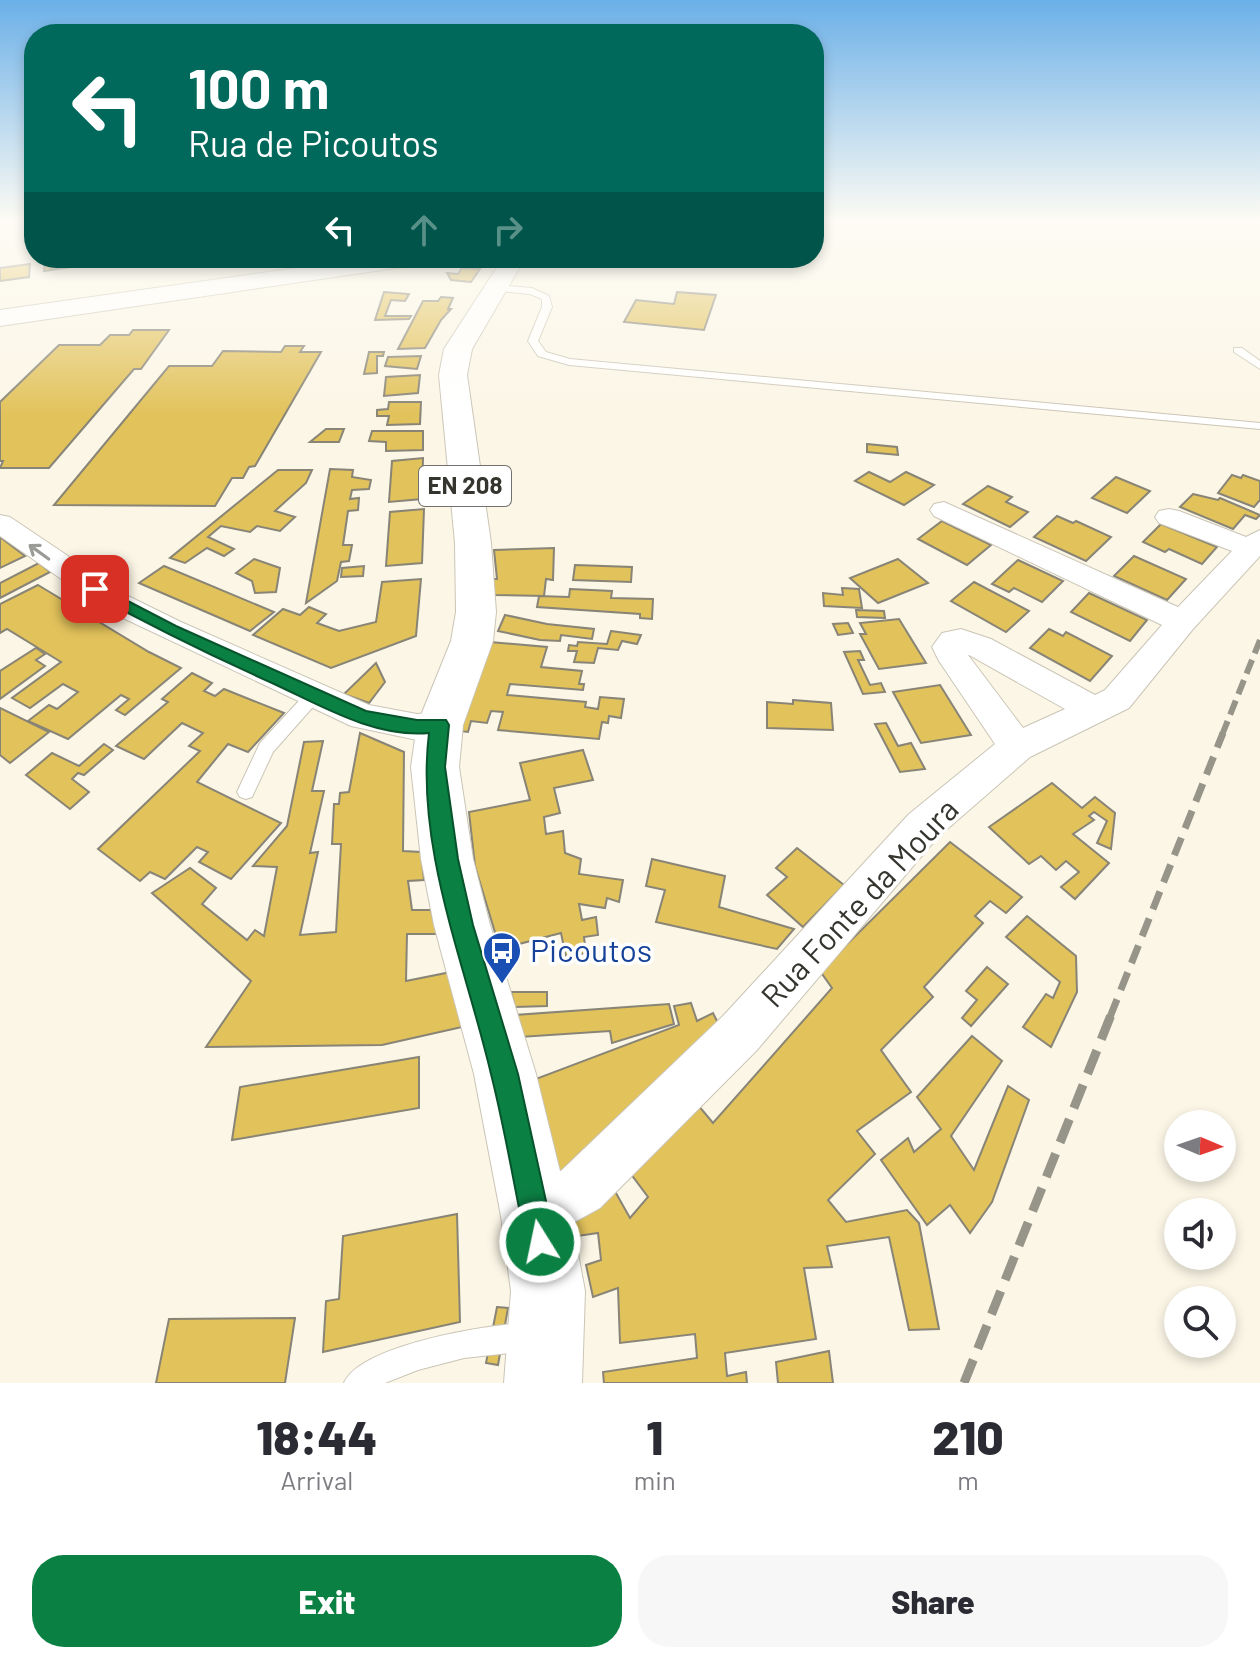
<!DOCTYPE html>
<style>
:root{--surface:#fff;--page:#f7f7f7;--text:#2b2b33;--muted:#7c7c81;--accent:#0b8043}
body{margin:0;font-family:Barlow,sans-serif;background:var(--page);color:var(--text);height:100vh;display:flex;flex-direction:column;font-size:30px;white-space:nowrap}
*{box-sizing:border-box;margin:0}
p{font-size:26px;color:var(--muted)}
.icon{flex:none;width:44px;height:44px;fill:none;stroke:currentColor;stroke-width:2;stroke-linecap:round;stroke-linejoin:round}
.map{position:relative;height:1383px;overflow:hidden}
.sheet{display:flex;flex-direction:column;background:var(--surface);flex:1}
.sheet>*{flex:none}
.guide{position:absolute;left:24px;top:24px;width:800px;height:244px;border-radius:32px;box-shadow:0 4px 12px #0003;background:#00695c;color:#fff;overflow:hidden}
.needle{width:52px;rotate:92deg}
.fabs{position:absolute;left:1164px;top:1110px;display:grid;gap:16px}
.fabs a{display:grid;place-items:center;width:72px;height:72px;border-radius:50%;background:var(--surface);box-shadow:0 4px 12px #0003;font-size:40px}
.pin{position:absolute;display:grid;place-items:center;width:68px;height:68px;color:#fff;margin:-34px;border-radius:16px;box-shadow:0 4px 12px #0006}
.me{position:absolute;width:88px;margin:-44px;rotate:350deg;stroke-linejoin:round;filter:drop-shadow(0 0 6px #0008)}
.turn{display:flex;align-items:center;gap:28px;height:168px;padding:0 32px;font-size:36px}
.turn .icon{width:104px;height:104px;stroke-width:2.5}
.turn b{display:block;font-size:56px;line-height:68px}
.lanes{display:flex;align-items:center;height:76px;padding:0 32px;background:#0003;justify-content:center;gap:40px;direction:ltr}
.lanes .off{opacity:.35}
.eta{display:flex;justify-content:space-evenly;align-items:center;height:136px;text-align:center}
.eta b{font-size:48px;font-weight:800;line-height:56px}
.action{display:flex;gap:16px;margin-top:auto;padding:16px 32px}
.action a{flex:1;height:92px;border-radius:32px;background:var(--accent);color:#fff;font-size:32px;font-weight:800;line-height:92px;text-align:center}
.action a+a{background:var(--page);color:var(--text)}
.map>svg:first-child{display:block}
.building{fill:#e2c25b;stroke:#888476;stroke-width:2}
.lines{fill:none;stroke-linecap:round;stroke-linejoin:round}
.service-casing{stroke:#cac5b6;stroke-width:2}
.minor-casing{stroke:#cac5b6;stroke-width:2}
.primary-casing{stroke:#cac5b6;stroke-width:2}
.trunk-casing{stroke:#cac5b6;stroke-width:2}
.service{fill:#fff;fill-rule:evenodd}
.minor{fill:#fff;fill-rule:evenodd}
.primary{fill:#fff;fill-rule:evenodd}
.trunk{fill:#fff;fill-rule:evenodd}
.rail-far2{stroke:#979489;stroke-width:6;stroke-dasharray:15 7;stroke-linecap:butt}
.rail-far1{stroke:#979489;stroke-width:7;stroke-dasharray:19 10;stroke-linecap:butt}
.rail{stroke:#979489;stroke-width:9;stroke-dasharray:25 12;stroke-linecap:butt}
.oneway{stroke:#9a9a96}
.route{fill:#0b8043;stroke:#07532c;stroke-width:2}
.labels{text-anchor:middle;stroke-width:7;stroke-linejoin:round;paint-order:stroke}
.shield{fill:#fff;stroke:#72716d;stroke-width:2}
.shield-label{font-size:24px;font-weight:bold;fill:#35342e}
.near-street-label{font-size:32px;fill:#35342e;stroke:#fff}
.near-transit-label{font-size:32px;fill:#164399;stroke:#fff;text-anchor:start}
</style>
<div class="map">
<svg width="1260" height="1383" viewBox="0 0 1260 1383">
<rect width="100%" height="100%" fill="#fbf6e6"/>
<!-- building -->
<g class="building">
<polygon points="46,258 98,258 99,263 44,271"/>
<polygon points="30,264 29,277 0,281 0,268"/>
<polygon points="462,268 480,269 471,282 451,280 447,273 458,274"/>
<polygon points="384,292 409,294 405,301 391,300 385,316 411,316 409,319 375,320"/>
<polygon points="677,292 716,295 704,330 624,322 636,300 674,304"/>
<polygon points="441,297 453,298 448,309 451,309 441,320 425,348 398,349 423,301 438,301"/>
<polygon points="133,330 169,330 141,369 134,369 49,468 0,468 3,461 0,461 0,402 59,345 100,345 110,335 129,335"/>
<polygon points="285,346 304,346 300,352 321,352 255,466 249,467 243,478 232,478 215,506 54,505 169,366 212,366 223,351 281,352"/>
<polygon points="369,352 384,352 383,356 377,356 377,373 364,374"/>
<polygon points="421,356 417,369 385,366 388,357"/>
<polygon points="420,375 418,393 384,396 386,377"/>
<polygon points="389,402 421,402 420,424 387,425 389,416 377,416 377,410 388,409"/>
<polygon points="326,429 344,429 339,442 310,442"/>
<polygon points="372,431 423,431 423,450 386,451 386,442 369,441"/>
<polygon points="867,444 897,447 898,455 867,452"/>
<polygon points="423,458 422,499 389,502 392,461"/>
<polygon points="330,469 353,470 352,477 371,480 369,489 352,490 350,499 359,498 358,510 348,511 343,545 352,545 349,561 341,562 337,581 306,603"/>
<polygon points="278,470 312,470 306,483 275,511 295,517 280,531 257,526 250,532 221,526 208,537 234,549 224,556 207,548 185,563 170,558"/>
<polygon points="869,472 890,482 906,472 934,485 904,505 855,481"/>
<polygon points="1232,475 1241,478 1243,475 1260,481 1260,500 1254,507 1218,493"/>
<polygon points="1116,477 1150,491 1127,513 1092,498"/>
<polygon points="988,486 1012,497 1006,502 1028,512 1010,527 963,504"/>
<polygon points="1193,494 1218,500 1220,498 1260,515 1256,519 1245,515 1233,529 1180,507"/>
<polygon points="424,509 422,563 386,566 390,512"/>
<polygon points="1057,516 1073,523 1076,521 1111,537 1086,561 1034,537"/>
<polygon points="942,521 991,545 967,565 918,539"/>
<polygon points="1161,524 1217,547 1202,564 1169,549 1165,552 1143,542"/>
<polygon points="0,537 25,556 0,568"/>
<polygon points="554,548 553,580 546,579 544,596 493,595 491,579 497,579 494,550"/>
<polygon points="1134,556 1186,579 1167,600 1114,576"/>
<polygon points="254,559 280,568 276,592 255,593 252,581 236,573"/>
<polygon points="898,559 928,583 878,603 850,578"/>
<polygon points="1018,560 1063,581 1042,602 1014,588 1009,592 992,584"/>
<polygon points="39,563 50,572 0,598 0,583"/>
<polygon points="575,565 632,567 631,582 573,580"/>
<polygon points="164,566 274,612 250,631 139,583"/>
<polygon points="364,566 363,576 341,577 342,568"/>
<polygon points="421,579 416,636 331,668 253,635 283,609 300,615 309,607 326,614 317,623 339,631 376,622 382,582"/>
<polygon points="974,582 1029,611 1006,632 951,601"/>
<polygon points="38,585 149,652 181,668 125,715 116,710 129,699 121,695 68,739 28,721 49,705 57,709 78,692 63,684 30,708 12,698 61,662 7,629 0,633 0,604"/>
<polygon points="842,588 859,589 862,608 824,606 823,593 843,595"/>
<polygon points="570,589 612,591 611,598 653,599 652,619 640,618 640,614 537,607 539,596 569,597"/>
<polygon points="1089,593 1147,620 1130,641 1071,612"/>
<polygon points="856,610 884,611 885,618 857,617"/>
<polygon points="505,615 547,624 594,629 592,639 561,635 560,641 540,640 498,631"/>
<polygon points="899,619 926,663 879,669 860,634 866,634 860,623"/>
<polygon points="848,623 853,633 838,635 833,624"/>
<polygon points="1049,629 1063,636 1066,632 1112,656 1090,681 1030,648"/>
<polygon points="611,631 641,635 637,644 622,641 618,650 598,648 594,663 574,662 577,651 568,651 569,645 577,646 578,642 607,644"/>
<polygon points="490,642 547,647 541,667 582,671 579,684 584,684 583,690 510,684 507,695 586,702 585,707 598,709 600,697 624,699 621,718 609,716 608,723 602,722 599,739 498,730 503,712 491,711 487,723 471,721 468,732 460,731"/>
<polygon points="36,648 45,654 36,660 45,666 0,699 0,671"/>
<polygon points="860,651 864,660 858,660 870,685 881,683 885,692 863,694 844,652"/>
<polygon points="376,663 385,682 369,703 344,694"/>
<polygon points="192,673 212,683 204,691 215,696 224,689 284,713 248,752 228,744 197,782 281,823 231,879 199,862 208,852 197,847 165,879 150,872 140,881 98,849 200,751 189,746 203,733 182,723 144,759 116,746 168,702 162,699"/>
<polygon points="940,685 971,735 921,743 893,692"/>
<polygon points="793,700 831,703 833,730 767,728 767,702 793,704"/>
<polygon points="0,708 49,732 10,763 0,755"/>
<polygon points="886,723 898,746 911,743 925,769 900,772 875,724"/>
<polygon points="360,733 404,752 403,851 421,852 424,880 408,881 412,910 431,910 437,934 407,934 406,981 451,972 462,1027 382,1045 206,1047 251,981 152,893 190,868 216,888 202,904 247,940 255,930 264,936 277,867 253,866 287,826 304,742 323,741 312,791 324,791 310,853 318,852 300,935 336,932 341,844 332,844 334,804 339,804 340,793 349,792"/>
<polygon points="104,744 113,750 84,775 78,773 72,779 89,792 70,809 26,775 52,753 79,766"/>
<polygon points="583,750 593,780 554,788 560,813 544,817 546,834 563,831 565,853 581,859 579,874 623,880 619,902 607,898 605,908 579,904 582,920 596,917 598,935 584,937 586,953 566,957 561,933 500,949 475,866 469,812 530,800 520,763"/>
<polygon points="1052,783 1082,808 1095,797 1115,813 1111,849 1097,843 1107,821 1094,812 1089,816 1094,820 1073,834 1109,863 1075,899 1061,887 1079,872 1066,861 1056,870 1041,856 1029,864 989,827"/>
<polygon points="950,842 1022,897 1006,913 990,901 975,916 983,923 924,987 933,997 881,1050 911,1092 857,1131 875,1154 828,1200 846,1222 907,1210 919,1223 939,1329 909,1330 889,1237 827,1246 832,1267 804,1268 816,1339 725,1353 727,1376 746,1372 747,1383 604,1383 603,1372 697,1358 695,1334 620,1343 618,1288 593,1297 586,1265 601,1260 598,1233 578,1236 573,1219 612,1186 630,1218 648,1197 625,1166 693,1099 713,1123 832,988 820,971"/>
<polygon points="797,848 844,885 803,927 767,895 787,877 776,868"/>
<polygon points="652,859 725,876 719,907 794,929 777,949 656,922 665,890 646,886"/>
<polygon points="1027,916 1076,956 1077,992 1051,1047 1023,1027 1046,994 1053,998 1060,982 1006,937"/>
<polygon points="987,967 1008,984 971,1026 962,1018 977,1000 966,991"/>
<polygon points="511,992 547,992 547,1006 515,1007"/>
<polygon points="691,1003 697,1021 713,1013 720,1027 558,1183 533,1080 679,1025 674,1006"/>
<polygon points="669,1004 674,1024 612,1043 610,1031 520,1037 515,1015"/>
<polygon points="972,1036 1002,1061 951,1136 974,1170 1008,1086 1029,1100 992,1202 970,1233 950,1205 927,1225 881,1160 908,1138 914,1152 941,1129 917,1097"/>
<polygon points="419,1057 419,1108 232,1140 240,1087"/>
<polygon points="457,1214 460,1322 323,1352 326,1301 339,1299 343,1236"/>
<polygon points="497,1307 508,1308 498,1365 486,1363"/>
<polygon points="295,1318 285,1383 156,1383 169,1319"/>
<polygon points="829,1351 833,1383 778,1383 776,1362"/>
</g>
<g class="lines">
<!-- service casing -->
<g class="service-casing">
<g id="service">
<polygon points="495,285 532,288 549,296 552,307 538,341 546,352 570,359 1260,423 1260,429 569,365 538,356 528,341 542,307 542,299 530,294 492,290 491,288"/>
<polygon points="1234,348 1242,348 1260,361 1260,369 1234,352"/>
<polygon points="314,689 320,691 322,695 320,699 273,752 252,797 246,799 240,797 237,792 260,743 308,691"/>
<path d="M528 1323 538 1327 542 1337 538 1347 528 1351 464 1358 418 1370 385 1383H344C360 1345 489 1324 528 1323Z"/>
</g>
</g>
<!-- minor casing -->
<g class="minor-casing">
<g id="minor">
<path d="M944 502 1178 607 1232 551 1159 523 1155 517 1159 511 1169 509 1179 511 1246 537 1260 530V556L1193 629 1129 708 1030 757 937 838 757 1050 600 1208 536 1243 517 1235 509 1216 517 1197 562 1170 723 1016 909 814 995 744 939 661 932 647 942 633 961 629 991 639 1095 695 1105 690 1162 625 934 516 930 510 934 504ZM968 655H969L1065 709 1023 728Z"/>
<polygon points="0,515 10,517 126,595 181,622 369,705 417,714 440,712 452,716 458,725 452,734 417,740 351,726 104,609 0,536"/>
</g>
</g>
<!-- primary casing -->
<g class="primary-casing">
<polygon id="primary" points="503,258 525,258 472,349 467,375 491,543 496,612 493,641 463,725 459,767 473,859 490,925 536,1074 571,1216 585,1291 582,1383 504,1383 511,1291 501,1216 474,1074 434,925 421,859 411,767 417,725 451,641 456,612 455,543 439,375 444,349"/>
</g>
<!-- trunk casing -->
<g class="trunk-casing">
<polygon id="trunk" points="368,258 427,258 424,263 416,265 0,326 0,310"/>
</g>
<!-- service -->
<use href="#service" class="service"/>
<!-- minor -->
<use href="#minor" class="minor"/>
<!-- primary -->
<use href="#primary" class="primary"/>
<!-- trunk -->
<use href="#trunk" class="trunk"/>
<!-- rail-far2 -->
<polyline class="rail-far2" points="1222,735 1260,640"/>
<!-- rail-far1 -->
<polyline class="rail-far1" points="1110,1017 1223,733"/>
<!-- rail -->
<polyline class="rail" points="964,1383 1111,1015"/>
</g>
<!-- one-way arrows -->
<defs><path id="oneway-shaft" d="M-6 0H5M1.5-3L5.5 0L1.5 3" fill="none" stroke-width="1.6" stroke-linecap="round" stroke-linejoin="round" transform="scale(2)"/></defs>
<use class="oneway" href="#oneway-shaft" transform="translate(39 552) rotate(-144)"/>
<!-- sky -->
<linearGradient id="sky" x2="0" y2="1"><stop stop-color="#6bb0e8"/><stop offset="0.53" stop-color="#fdfbf4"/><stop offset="1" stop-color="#fdfbf4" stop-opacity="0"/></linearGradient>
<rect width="1260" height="415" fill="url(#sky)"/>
<!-- route -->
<path class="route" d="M95 584 176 626 366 711 417 720H446L449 725 445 767 458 859 473 925 518 1074 555 1242 551 1252 540 1256 530 1252 526 1242C514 1186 505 1129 491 1074 465 963 415 848 429 733 374 738 320 705 272 683 210 655 149 625 89 592L87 589Z"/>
<!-- icons -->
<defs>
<g id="bus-pin" transform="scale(2)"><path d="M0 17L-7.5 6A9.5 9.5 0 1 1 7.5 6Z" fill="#1a4fb4" stroke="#fff"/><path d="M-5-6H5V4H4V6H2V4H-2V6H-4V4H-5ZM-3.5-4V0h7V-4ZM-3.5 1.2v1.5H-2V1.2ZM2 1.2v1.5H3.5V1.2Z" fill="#fff"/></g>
</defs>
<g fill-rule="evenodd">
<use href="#bus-pin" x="502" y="951"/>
</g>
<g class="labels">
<!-- shield labels -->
<rect class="shield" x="419" y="466" width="92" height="40" rx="6"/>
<g class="shield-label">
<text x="465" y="494">EN 208</text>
</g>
<!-- near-street labels -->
<g class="near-street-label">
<text transform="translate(860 903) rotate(-47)" y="11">Rua Fonte da Moura</text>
</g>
<!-- near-transit labels -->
<g class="near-transit-label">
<text x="530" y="962">Picoutos</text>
</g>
</g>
</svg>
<div class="fabs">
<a><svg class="needle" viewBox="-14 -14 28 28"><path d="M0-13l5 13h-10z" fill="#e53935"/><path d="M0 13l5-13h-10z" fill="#7c7c81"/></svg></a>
<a><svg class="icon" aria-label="sound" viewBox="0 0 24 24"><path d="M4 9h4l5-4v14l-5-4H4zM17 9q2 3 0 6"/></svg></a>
<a><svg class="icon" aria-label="search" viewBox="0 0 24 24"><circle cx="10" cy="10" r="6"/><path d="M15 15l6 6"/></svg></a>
</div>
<div class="pin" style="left:95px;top:589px;background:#d93025"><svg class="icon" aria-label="arrive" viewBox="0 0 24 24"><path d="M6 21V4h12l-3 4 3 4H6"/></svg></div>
<svg class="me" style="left:540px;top:1242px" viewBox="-20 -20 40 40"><circle r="17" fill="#0b8043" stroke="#fff" stroke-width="3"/><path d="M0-11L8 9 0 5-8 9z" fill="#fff"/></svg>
<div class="guide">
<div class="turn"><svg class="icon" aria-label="left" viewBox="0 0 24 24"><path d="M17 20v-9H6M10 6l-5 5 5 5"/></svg><div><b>100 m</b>Rua de Picoutos</div></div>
<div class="lanes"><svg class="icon" aria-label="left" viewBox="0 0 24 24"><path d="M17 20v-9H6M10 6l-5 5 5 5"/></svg><svg class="icon off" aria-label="ahead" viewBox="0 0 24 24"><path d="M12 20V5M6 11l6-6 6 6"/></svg><svg class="icon off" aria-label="right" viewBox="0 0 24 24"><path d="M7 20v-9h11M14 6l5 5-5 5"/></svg></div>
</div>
</div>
<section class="sheet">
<div class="eta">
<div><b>18:44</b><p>Arrival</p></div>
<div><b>1</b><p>min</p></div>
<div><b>210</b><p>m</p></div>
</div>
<div class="action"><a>Exit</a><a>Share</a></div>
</section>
